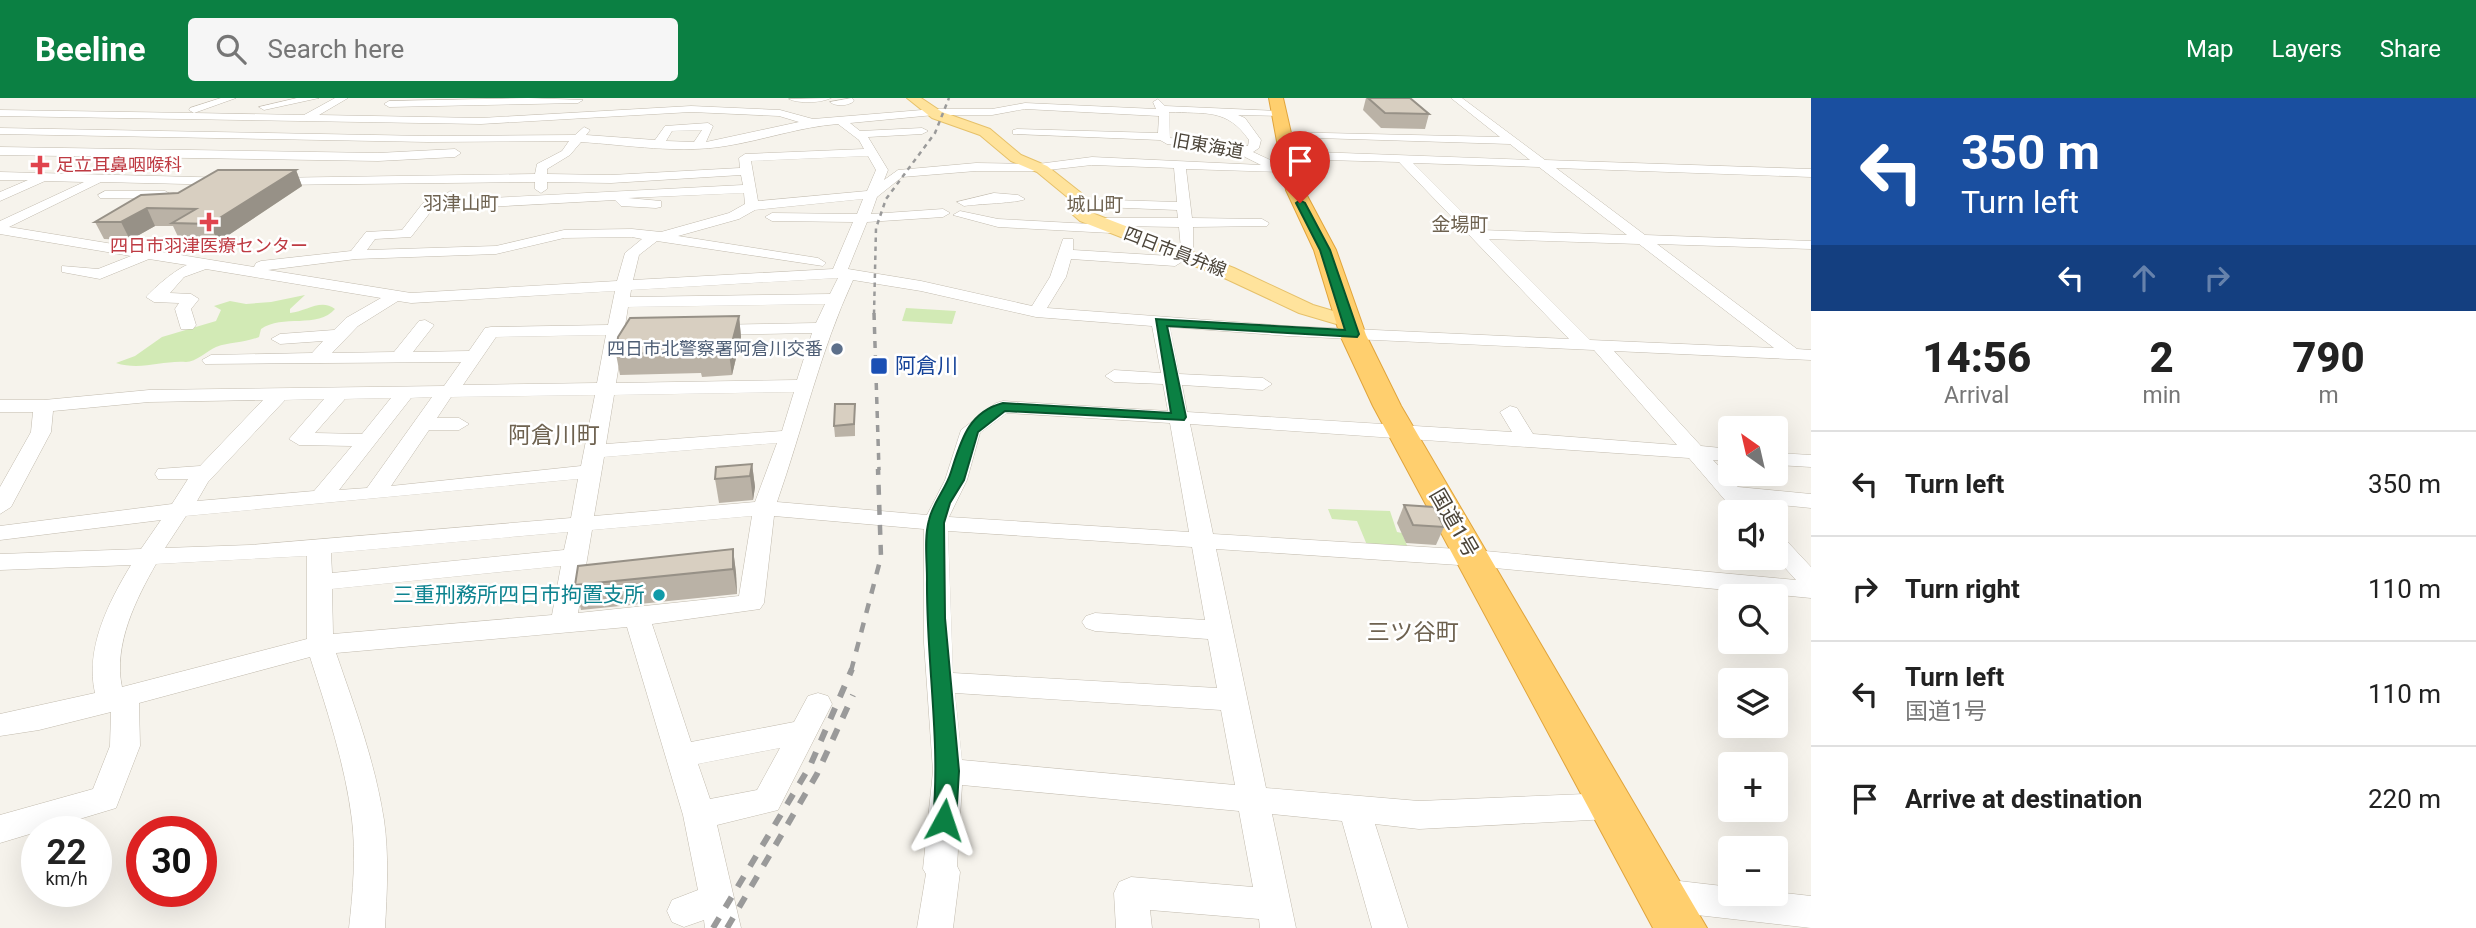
<!DOCTYPE html>
<meta charset="utf-8">
<style>
:root{--surface:#fff;--page:#f6f6f6;--text:#222;--muted:#767676;--line:#e0e0e0;--accent:#0b8043}
body{margin:0;font-family:Roboto,"Noto Sans JP",sans-serif;background:var(--page);color:var(--text);height:100vh;display:flex;flex-direction:column;font-size:26px;white-space:nowrap}
*{box-sizing:border-box;margin:0}
p{font-size:23px;color:var(--muted)}
.icon{flex:none;width:38px;height:38px;fill:none;stroke:currentColor;stroke-width:2;stroke-linecap:round;stroke-linejoin:round}
.map{position:relative;flex:1;overflow:hidden}
.panel{display:flex;flex-direction:column;background:var(--surface);width:665px}
.panel>*{flex:none}
.top-card{background:#1a4fa0;color:#fff;overflow:hidden}
.needle{width:46px;rotate:326deg}
.buttons{position:absolute;left:1718px;top:318px;display:grid;gap:14px}
.buttons a{display:grid;place-items:center;width:70px;height:70px;border-radius:7px;background:var(--surface);box-shadow:0 7px 28px #0002;font-size:35px}
.speed{position:absolute;left:21px;top:718px;display:flex;gap:14px;font-size:35px;font-weight:700;text-align:center}
.speed>*{display:grid;place-content:center;width:91px;height:91px;border-radius:50%;background:var(--surface);box-shadow:0 7px 28px #0002;line-height:1}
.speed small{font-size:18px;font-weight:400}
.speed .limit{border:10px solid #d22;background:#fff;color:#111}
.pin{position:absolute;display:grid;place-items:center;width:60px;height:60px;color:#fff;margin:-72px -30px;border-radius:50% 50% 50% 0;rotate:-45deg;box-shadow:0 0 7px #0007}
.pin .icon{rotate:45deg}
.me{position:absolute;width:77px;margin:-38px;rotate:5deg;stroke-linejoin:round;filter:drop-shadow(0 0 5px #0008)}
.turn{display:flex;align-items:center;gap:24px;height:147px;padding:0 35px;font-size:32px}
.turn .icon{width:91px;height:91px;stroke-width:2.5}
.turn b{display:block;font-size:49px;line-height:60px}
.lanes{display:flex;align-items:center;height:66px;padding:0 35px;background:#0003;justify-content:center;gap:35px;direction:ltr}
.lanes .off{opacity:.35}
.eta{display:flex;justify-content:space-evenly;align-items:center;height:119px;text-align:center}
.eta b{font-size:42px;font-weight:800;line-height:49px}
ul{padding:0;list-style:none}
li{display:flex;align-items:center;gap:21px;height:105px;padding:0 35px;border-top:2px solid var(--line)}
li div{flex:1}
li b{display:block;font-size:26px}
li em{font-style:normal}
header{display:flex;align-items:center;gap:42px;box-sizing:border-box;height:98px;padding:0 35px;background:var(--accent);color:#fff}
header strong{font-size:33px}
nav{display:flex;gap:38px;margin-inline-start:auto;font-size:24px}
.search{width:490px;height:63px;background:var(--page);display:flex;align-items:center;gap:18px;box-sizing:border-box;padding:0 24px;border-radius:7px;color:var(--muted);font-size:26px}
main{display:flex;flex:1;min-height:0}
.map>svg:first-child{display:block}
.green{fill:#d2eab5}
.lines{fill:none;stroke-linecap:round;stroke-linejoin:round}
.minor-casing{stroke:#c2bbae;stroke-width:1}
.major-casing{stroke:#e6c16a;stroke-width:2}
.highway-casing{stroke:#e0a43c;stroke-width:2}
.minor{fill:#fff;fill-rule:evenodd}
.major{fill:#ffe39c;fill-rule:evenodd}
.highway{fill:#ffcf6e;fill-rule:evenodd}
.rail-far3{stroke:#9a9a9a;stroke-width:2.5;stroke-dasharray:4.5 4.5;stroke-linecap:butt}
.rail-far2{stroke:#9a9a9a;stroke-width:3.5;stroke-dasharray:7 7;stroke-linecap:butt}
.rail-far1{stroke:#9a9a9a;stroke-width:4.5;stroke-dasharray:10 10;stroke-linecap:butt}
.rail{stroke:#9a9a9a;stroke-width:6;stroke-dasharray:12 12;stroke-linecap:butt}
.wall{fill:#bab2a6}
.shaded-wall{fill:#979187}
.building{fill:#d8cfc1;stroke:#979187;stroke-width:2}
.route{fill:#0b8043;stroke:#07532c;stroke-width:2}
.health-dot{fill:#e0444e;stroke:#fff;stroke-width:2.5}
.service-dot{fill:#5c6f8a;stroke:#fff;stroke-width:2.5}
.transit-dot{fill:#1a4fb4;stroke:#fff;stroke-width:2.5}
.culture-dot{fill:#0f9aa8;stroke:#fff;stroke-width:2.5}
.labels{text-anchor:middle;stroke-width:5;stroke-linejoin:round;paint-order:stroke}
.far-street-label{font-size:18px;fill:#4b4439;stroke:#fff}
.far-health-label{font-size:18px;fill:#be3a42;stroke:#fff;text-anchor:start}
.far-service-label{font-size:18px;fill:#4e5e75;stroke:#fff;text-anchor:end}
.far-neighbourhood-label{font-size:19px;fill:#6e6250;stroke:#fff}
.transit-label{font-size:21px;fill:#164399;stroke:#fff;text-anchor:start}
.street-label{font-size:21px;fill:#4b4439;stroke:#fff}
.culture-label{font-size:21px;fill:#0d838f;stroke:#fff;text-anchor:end}
.neighbourhood-label{font-size:23px;fill:#6e6250;stroke:#fff}
</style>
<header>
<strong>Beeline</strong>
<div class="search"><svg class="icon" aria-label="search" viewBox="0 0 24 24"><circle cx="10" cy="10" r="6"/><path d="M15 15l6 6"/></svg>Search here</div>
<nav><a>Map</a><a>Layers</a><a>Share</a></nav>
</header>
<main>
<div class="map">
<svg width="1811" height="830" viewBox="0 0 1811 830">
<rect width="100%" height="100%" fill="#f6f3ec"/>
<!-- green -->
<g class="green">
<path d="M305 197 290 211V215C307 213 321 200 335 211 318 231 282 216 261 231L259 239C244 245 230 244 216 249 207 253 196 264 186 264 163 262 141 273 116 265L135 258 162 239 216 223 221 212 214 208 230 203 246 206 271 204Z"/>
<polygon points="906,210 956,213 952,226 902,223"/>
<polygon points="1328,411 1390,413 1397,434 1402,435 1408,450 1367,447 1357,423 1332,421"/>
</g>
<g class="lines">
<!-- minor casing -->
<g class="minor-casing">
<g id="minor">
<path d="M221 0H236L194 15 304 17 335 0H348L319 17 481 20 691 8 780 12 813 21 934 11H992L1025 5 1156 11 1153 4 1158 1 1165 8 1279 13 1284 16 1283 18 1238 17 1245 20 1261 42 1259 50 1253 54 1283 68V74L1186 71 1192 120 1262 121 1269 125 1267 128 1193 129V157L1175 168 1071 161 1066 179 1047 210 1288 228 1569 241 1399 64 1288 61 1282 57 1288 53 1530 62 1510 46 1285 39 1279 36 1281 34 1500 39 1451 0H1462L1545 62 1811 71V79L1556 70 1645 137 1811 143V151L1657 146 1797 251 1811 252V262L1614 253 1701 348 1731 351V363L1713 362 1738 389 1811 396V410L1751 404 1760 415H1736L1689 360 1190 326 1213 436 1474 452 1796 482 1776 460V438L1784 440 1811 469V500L1474 468 1216 451 1266 690 1419 703 1609 695 1620 699 1625 708 1620 717 1609 721 1419 731 1375 726 1408 830H1372L1342 723 1272 716 1296 830H1260L1259 821 1150 812 1152 830H1116L1114 795 1119 784 1131 779 1253 789 1239 713 962 687 957 768 960 774 953 830H917L926 776 923 771 933 673 924 545V431L774 418 764 505 760 511 652 526 691 644 794 624 808 598 818 595 828 598 832 606 778 712 717 727 741 830H705L704 822 684 829 672 824 667 813 672 802 698 792 683 717 627 529 336 555C355 610 375 664 384 722 389 757 387 795 385 830H349C353 795 356 757 352 722 345 666 327 612 310 559L139 605 140 648 116 710 0 745V717L93 691 110 648 111 614 39 632 0 638V616L95 595C85 551 108 505 131 467L0 472V456L141 451 161 422 0 442V428L172 406 188 381H158L155 376 158 371 200 368 263 302 149 304 53 313 51 334 11 409 0 416V389L31 334 33 314H0V302H44L149 292 444 288 461 264 205 266 202 262 211 257 312 255 323 243 280 246 271 241 280 236 334 232 346 220 381 200 206 171 184 179 170 195 191 196 199 201 191 211 196 227 193 231H181L175 211 179 205 154 204 146 199C155 189 175 172 187 167L149 161 100 181 62 174V168L98 171 131 158 0 136V123L84 84 45 83 0 103V94L28 82H0V74L233 80 235 83 229 87 101 84 9 129 254 169 256 165 261 163 351 153 366 134 402 132 423 105 438 103 450 93 457 97 452 102 743 87 741 77 611 85 547 84V91L541 95 535 91V84L271 87 265 83 267 80 535 76 537 66 562 53 569 43 428 44 0 36V30L428 38 575 37 584 29 590 32 586 37 655 42 665 28 708 25 713 28 706 44 799 24 779 18 691 14 481 26 0 18V12L194 15 189 12 190 10ZM1025 11 1159 18 1158 35 1017 31 1013 32V36L1160 42 1167 46 1239 56 1261 67 1092 59 1038 66 976 65 898 72 884 82 888 72 868 39 922 36 928 33 922 30 860 33 850 25 934 17H992ZM1169 14C1205 16 1227 10 1249 42L1248 48 1170 40ZM838 26 859 42 864 51 745 56 739 60 740 70 611 77 547 76V71L570 57 581 44C628 47 679 56 726 48 764 42 799 29 838 26ZM702 32 694 44 666 43 672 33ZM868 58 876 72 867 93 758 103 751 63ZM1413 65 1539 69 1627 137 1480 132ZM1092 67 1174 70 1177 104 1081 101 1074 105 1076 108 1177 112 1178 120H1097L1092 121 1091 126 998 121 960 113 953 117 998 129 1111 135 1116 134V128L1179 129 1181 151 1174 152 1170 158 1073 152V141H1063L1050 179 1032 208 921 183 848 171 867 124 943 119 950 115 943 111 871 116 877 99 902 79 976 73H1039ZM744 95 745 106 729 115 661 134 632 131 564 132 496 148 367 152 375 141 411 139 432 112 615 102 621 108 656 110 661 109V103L628 100ZM863 101 857 116 772 115 765 119 772 123 853 124 833 171 633 182 639 157 657 143 823 168 826 165 818 160 678 138 739 121 755 112ZM632 139 642 141 625 155 617 183 411 195 268 172 356 161 496 156 564 140ZM1489 141 1639 146 1774 250 1590 242ZM838 180 830 196 630 199 631 192ZM853 182 921 193 1036 219 1152 228 1161 275 1114 272 1105 278 1114 284 1163 286 1168 313 1003 303 996 305 961 332 945 382 927 417 777 404C803 330 820 253 853 182ZM615 193 608 227 491 229 485 230 469 253 413 254 434 227 425 222 419 223 394 254 332 255 358 228 398 203 411 205ZM825 206 816 225 711 227 702 232 711 237 812 235 797 282 616 285 628 209ZM1170 229 1288 238 1594 252 1677 347 1533 336 1517 310 1510 308 1500 314 1512 334 1187 314 1182 287 1263 292 1272 286 1263 280 1179 276ZM606 237 597 285 463 287 496 239ZM794 294 782 333 606 346 614 297ZM595 297 581 368 391 388 429 332H459L469 326 459 320H437L451 299ZM432 299 367 390 339 392 411 300ZM391 300 362 336 315 335 345 301ZM324 301 289 341 299 347 352 348 314 393 197 403 208 384 285 302ZM1007 315 1170 325 1189 434 949 419 967 382 980 335ZM777 345 755 404 594 418 604 359ZM578 381 571 420 250 447 165 450 186 418ZM752 418 739 498 578 515 592 432ZM948 433 1192 449 1205 522 1095 515 1086 518 1082 524 1086 530 1095 533 1208 541 1217 590 953 575ZM568 434 564 452 332 475 331 455ZM307 458V541L122 589C113 547 136 501 156 466ZM561 468 552 517 333 536 332 491ZM955 595 1221 612 1235 687 962 662ZM780 650 757 692 710 701 698 666Z"/>
<polygon points="297,0 319,0 264,12 259,9"/>
<polygon points="528,0 583,2 578,5 389,9 384,6 389,3"/>
<path d="M831 0C822 5 798 6 789 1Z"/>
<path d="M852 0 854 3C849 8 835 9 830 4Z"/>
<polygon points="0,49 378,55 455,51 461,55 455,59 378,63 0,57"/>
<polygon points="105,93 165,93 172,97 165,101 100,100 98,97"/>
<path d="M994 95 1018 97 1025 101C1019 105 976 106 964 108L957 104Z"/>
<polygon points="1776,355 1811,357 1811,369 1776,367"/>
<polygon points="1662,781 1731,789 1731,796 1776,794 1811,798 1811,830 1662,813 1650,808 1645,797 1650,786"/>
</g>
</g>
<!-- major casing -->
<g class="major-casing">
<polygon id="major" points="907,0 921,0 942,14 990,31 1021,57 1047,68 1085,98 1087,113 1092,115 1234,170 1313,207 1357,220 1360,224 1350,230 1299,215 1220,178 1080,123 1071,115 1071,102 1037,74 1011,63 980,37 932,20"/>
</g>
<!-- highway casing -->
<g class="highway-casing">
<polygon id="highway" points="1269,0 1283,0 1304,92 1336,152 1366,237 1401,308 1707,830 1653,830 1373,308 1340,237 1314,152 1286,92"/>
</g>
<!-- minor -->
<use href="#minor" class="minor"/>
<!-- major -->
<use href="#major" class="major"/>
<!-- highway -->
<use href="#highway" class="highway"/>
<!-- rail-far3 -->
<polyline class="rail-far3" points="874,216 876,130 886,101 935,35 949,0"/>
<!-- rail-far2 -->
<polyline class="rail-far2" points="874,215 879,372"/>
<!-- rail-far1 -->
<polyline class="rail-far1" points="851,573 881,459 878,371"/>
<!-- rail -->
<g class="rail">
<polyline points="713,830 810,668 852,571"/>
<polyline points="727,830 817,676 853,597"/>
</g>
</g>
<!-- wall -->
<g class="wall">
<polygon points="1366,0 1410,0 1429,16 1425,31 1381,30 1363,12"/>
<polygon points="296,72 302,88 218,144 180,143 173,128 155,128 130,142 104,141 95,124"/>
<polygon points="739,218 741,239 732,277 702,279 701,275 620,277 616,256"/>
<polygon points="855,306 855,338 835,339 834,328"/>
<polygon points="752,366 755,389 753,402 719,405 715,381"/>
<polygon points="1404,407 1444,429 1436,447 1406,445 1397,425"/>
<polygon points="733,451 736,475 737,496 581,512 575,487"/>
</g>
<!-- shaded-wall -->
<g class="shaded-wall">
<polygon points="296,72 302,88 218,144 210,126"/>
<polygon points="147,110 155,128 130,142 121,124"/>
<polygon points="739,218 741,239 732,277 729,256"/>
<polygon points="752,366 755,389 753,402 750,378"/>
<polygon points="733,451 736,475 737,496 733,471"/>
</g>
<!-- building -->
<g class="building">
<polygon points="1368,0 1410,0 1429,16 1385,15"/>
<polygon points="218,72 296,72 210,126 172,125 196,111 147,110 121,124 95,124 141,97 178,95"/>
<polygon points="739,218 729,256 699,258 700,254 616,256 618,239 630,220"/>
<polygon points="835,306 855,306 854,326 834,328"/>
<polygon points="752,366 750,378 715,381 716,369"/>
<polygon points="1404,407 1434,409 1444,429 1413,427"/>
<polygon points="733,451 733,471 575,487 578,468"/>
</g>
<!-- route -->
<path class="route" d="M1300 102 1305 105 1330 152 1359 236 1357 239 1167 228 1186 319 1184 322 1005 313 978 334 964 382 950 405 944 425 945 520 959 673 956 722 952 729 944 732 936 729 933 722C941 642 926 562 927 481 927 462 924 440 929 422 933 404 946 391 951 374 961 343 968 314 1003 305L1171 315 1156 221 1345 232 1320 152 1296 105Z"/>
<!-- markers -->
<g class="health-dot">
<path d="M36.5 56.5h7v7h7v7h-7v7h-7v-7h-7v-7h7z"/>
<path d="M205.5 113.5h7v7h7v7h-7v7h-7v-7h-7v-7h7z"/>
</g>
<circle class="service-dot" cx="837" cy="251" r="7"/>
<rect class="transit-dot" x="870" y="259" width="18" height="18" rx="3.5"/>
<circle class="culture-dot" cx="659" cy="497" r="7"/>
<g class="labels">
<!-- far-street labels -->
<g class="far-street-label">
<text transform="translate(1208 48) rotate(10)" y="6">旧東海道</text>
<text transform="translate(1175 154) rotate(21)" y="6">四日市員弁線</text>
</g>
<!-- far-health labels -->
<g class="far-health-label">
<text x="56" y="73">足立耳鼻咽喉科</text>
<text x="209" y="154" text-anchor="middle">四日市羽津医療センター</text>
</g>
<!-- far-service labels -->
<g class="far-service-label">
<text x="823" y="257">四日市北警察署阿倉川交番</text>
</g>
<!-- far-neighbourhood labels -->
<g class="far-neighbourhood-label">
<text x="461" y="112">羽津山町</text>
<text x="1095" y="113">城山町</text>
<text x="1460" y="133">金場町</text>
</g>
<!-- transit labels -->
<g class="transit-label">
<text x="895" y="275">阿倉川</text>
</g>
<!-- street labels -->
<g class="street-label">
<text transform="translate(1454 425) rotate(60)" y="7">国道1号</text>
</g>
<!-- culture labels -->
<g class="culture-label">
<text x="645" y="504">三重刑務所四日市拘置支所</text>
</g>
<!-- neighbourhood labels -->
<g class="neighbourhood-label">
<text x="554" y="345">阿倉川町</text>
<text x="1413" y="542">三ツ谷町</text>
</g>
</g>
</svg>
<div class="buttons">
<a><svg class="needle" viewBox="-14 -14 28 28"><path d="M0-13l5 13h-10z" fill="#e53935"/><path d="M0 13l5-13h-10z" fill="#767676"/></svg></a>
<a><svg class="icon" aria-label="sound" viewBox="0 0 24 24"><path d="M4 9h4l5-4v14l-5-4H4zM17 9q2 3 0 6"/></svg></a>
<a><svg class="icon" aria-label="search" viewBox="0 0 24 24"><circle cx="10" cy="10" r="6"/><path d="M15 15l6 6"/></svg></a>
<a><svg class="icon" aria-label="layers" viewBox="0 0 24 24"><path d="M12 4l9 5-9 5-9-5zM3 14l9 5 9-5"/></svg></a>
<a>+</a>
<a>−</a>
</div>
<div class="speed"><div>22<small>km/h</small></div><div class="limit">30</div></div>
<div class="pin" style="left:1300px;top:105px;background:#d93025"><svg class="icon" aria-label="arrive" viewBox="0 0 24 24"><path d="M6 21V4h12l-3 4 3 4H6"/></svg></div>
<svg class="me" style="left:944px;top:722px" viewBox="-20 -20 40 40"><path d="M0-17L14 15 0 8-14 15z" fill="#0b8043" stroke="#fff" stroke-width="4"/></svg>
</div>
<section class="panel">
<div class="top-card">
<div class="turn"><svg class="icon" aria-label="left" viewBox="0 0 24 24"><path d="M17 20v-9H6M10 6l-5 5 5 5"/></svg><div><b>350 m</b>Turn left</div></div>
<div class="lanes"><svg class="icon" aria-label="left" viewBox="0 0 24 24"><path d="M17 20v-9H6M10 6l-5 5 5 5"/></svg><svg class="icon off" aria-label="ahead" viewBox="0 0 24 24"><path d="M12 20V5M6 11l6-6 6 6"/></svg><svg class="icon off" aria-label="right" viewBox="0 0 24 24"><path d="M7 20v-9h11M14 6l5 5-5 5"/></svg></div>
</div>
<div class="eta">
<div><b>14:56</b><p>Arrival</p></div>
<div><b>2</b><p>min</p></div>
<div><b>790</b><p>m</p></div>
</div>
<ul>
<li><svg class="icon" aria-label="left" viewBox="0 0 24 24"><path d="M17 20v-9H6M10 6l-5 5 5 5"/></svg><div><b>Turn left</b></div><em>350 m</em></li>
<li><svg class="icon" aria-label="right" viewBox="0 0 24 24"><path d="M7 20v-9h11M14 6l5 5-5 5"/></svg><div><b>Turn right</b></div><em>110 m</em></li>
<li><svg class="icon" aria-label="left" viewBox="0 0 24 24"><path d="M17 20v-9H6M10 6l-5 5 5 5"/></svg><div><b>Turn left</b><p>国道1号</p></div><em>110 m</em></li>
<li><svg class="icon" aria-label="arrive" viewBox="0 0 24 24"><path d="M6 21V4h12l-3 4 3 4H6"/></svg><div><b>Arrive at destination</b></div><em>220 m</em></li>
</ul>
</section>
</main>
